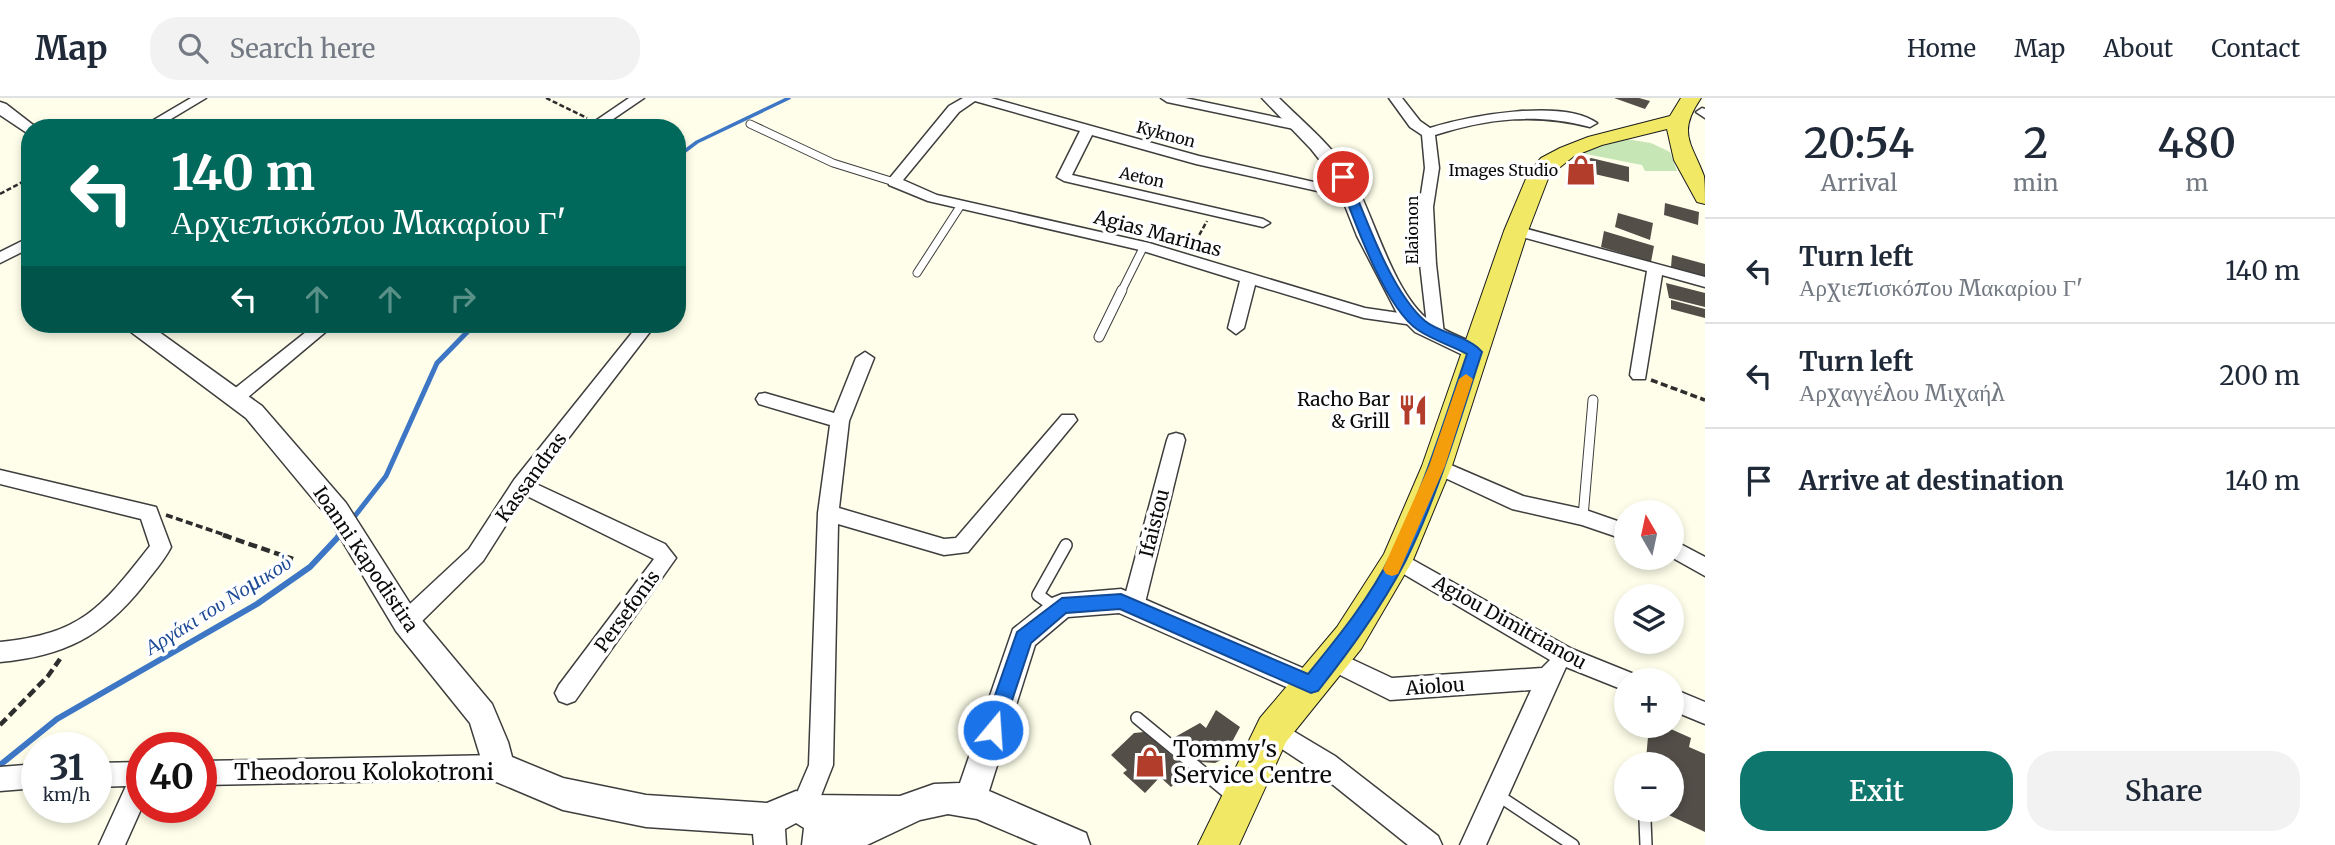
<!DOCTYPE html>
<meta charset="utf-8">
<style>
:root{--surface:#fff;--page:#f2f2f3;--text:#1f2937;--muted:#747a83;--line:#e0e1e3;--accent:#0f766e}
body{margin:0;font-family:Merriweather,serif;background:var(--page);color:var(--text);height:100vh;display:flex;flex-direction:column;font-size:26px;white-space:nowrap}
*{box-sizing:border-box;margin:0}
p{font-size:23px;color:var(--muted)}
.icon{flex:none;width:38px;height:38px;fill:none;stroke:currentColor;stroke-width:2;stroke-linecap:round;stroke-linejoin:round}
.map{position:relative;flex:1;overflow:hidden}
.drawer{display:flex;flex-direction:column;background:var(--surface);width:630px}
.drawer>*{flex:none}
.hud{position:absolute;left:21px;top:21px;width:665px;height:214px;border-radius:28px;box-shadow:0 4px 10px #0003;background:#00695c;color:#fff;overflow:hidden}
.needle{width:46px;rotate:351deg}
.fabs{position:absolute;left:1614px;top:402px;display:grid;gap:14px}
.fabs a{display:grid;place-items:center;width:70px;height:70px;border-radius:50%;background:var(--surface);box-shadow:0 4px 10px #0003;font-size:35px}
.speed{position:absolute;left:21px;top:634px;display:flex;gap:14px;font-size:35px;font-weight:700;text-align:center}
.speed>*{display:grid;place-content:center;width:91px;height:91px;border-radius:50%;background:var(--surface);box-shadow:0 4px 10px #0003;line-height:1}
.speed small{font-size:18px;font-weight:400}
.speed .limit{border:10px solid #d22;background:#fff;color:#111}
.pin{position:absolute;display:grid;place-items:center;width:60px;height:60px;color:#fff;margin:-30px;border:4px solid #fff;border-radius:50%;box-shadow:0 2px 7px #0007}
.me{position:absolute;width:77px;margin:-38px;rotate:18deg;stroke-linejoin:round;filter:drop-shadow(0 0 5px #0008)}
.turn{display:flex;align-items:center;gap:24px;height:147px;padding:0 35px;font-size:32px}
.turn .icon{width:91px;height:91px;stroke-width:2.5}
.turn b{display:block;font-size:49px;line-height:60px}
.lanes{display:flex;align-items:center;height:66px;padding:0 35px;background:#0003;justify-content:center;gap:35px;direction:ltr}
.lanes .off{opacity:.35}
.eta{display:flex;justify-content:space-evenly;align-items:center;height:119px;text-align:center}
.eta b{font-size:42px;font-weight:600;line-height:49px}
.cta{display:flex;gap:14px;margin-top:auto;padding:14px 35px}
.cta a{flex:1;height:80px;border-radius:28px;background:var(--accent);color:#fff;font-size:28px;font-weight:600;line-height:80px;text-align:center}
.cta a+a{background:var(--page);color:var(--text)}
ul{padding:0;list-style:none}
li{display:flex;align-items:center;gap:21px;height:105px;padding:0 35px;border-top:2px solid var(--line)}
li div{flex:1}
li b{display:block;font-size:26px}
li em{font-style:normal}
header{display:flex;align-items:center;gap:42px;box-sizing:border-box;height:98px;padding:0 35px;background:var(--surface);border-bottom:2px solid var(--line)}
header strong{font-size:33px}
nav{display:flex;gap:38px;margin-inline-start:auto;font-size:24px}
.search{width:490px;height:63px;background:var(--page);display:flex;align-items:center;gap:18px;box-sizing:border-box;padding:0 24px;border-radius:28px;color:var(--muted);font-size:26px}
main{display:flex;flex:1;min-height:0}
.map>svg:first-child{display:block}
.green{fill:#c6e6b6}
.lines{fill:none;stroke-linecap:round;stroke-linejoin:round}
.stream-far2{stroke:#3c76c5;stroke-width:3.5}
.stream-far1{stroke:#3c76c5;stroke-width:5}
.stream{stroke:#3c76c5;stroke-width:6}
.building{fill:#534e48}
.service-far2-casing{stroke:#3e3e3e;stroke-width:9}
.service-far1-casing{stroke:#3e3e3e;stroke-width:11}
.service-casing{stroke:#3e3e3e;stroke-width:14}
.minor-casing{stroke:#3e3e3e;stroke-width:3}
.tertiary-casing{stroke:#3e3e3e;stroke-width:3}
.primary-casing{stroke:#1c1c1c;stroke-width:2}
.path-far2{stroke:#2d2d2d;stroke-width:2.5;stroke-dasharray:5 2.5;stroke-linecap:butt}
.path-far1{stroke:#2d2d2d;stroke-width:3.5;stroke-dasharray:7 3.5;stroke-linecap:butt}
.path{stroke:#2d2d2d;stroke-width:4.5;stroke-dasharray:9 4.5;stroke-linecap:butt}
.service-far2{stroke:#fff;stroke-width:7}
.service-far1{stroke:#fff;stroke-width:9}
.service{stroke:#fff;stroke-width:11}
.minor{fill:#fff;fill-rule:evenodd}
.tertiary{fill:#fff;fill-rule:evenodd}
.primary{fill:#f1e966;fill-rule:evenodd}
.route{fill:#1a73e8;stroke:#114b97;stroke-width:2}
.slow{fill:#f59e0b}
.labels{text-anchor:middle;stroke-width:7;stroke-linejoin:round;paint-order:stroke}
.far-street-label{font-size:16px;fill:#0b0b0b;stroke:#fff}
.far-poi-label{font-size:16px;fill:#0b0b0b;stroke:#fff;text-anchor:end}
.street-label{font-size:19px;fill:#0b0b0b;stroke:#fff}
.poi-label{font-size:19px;fill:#0b0b0b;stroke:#fff;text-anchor:end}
.water-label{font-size:21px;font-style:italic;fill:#1c4a95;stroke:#fff}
.near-poi-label{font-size:23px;fill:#0b0b0b;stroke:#fff;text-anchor:start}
.near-street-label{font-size:23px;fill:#0b0b0b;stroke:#fff}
</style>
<header>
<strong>Map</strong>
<div class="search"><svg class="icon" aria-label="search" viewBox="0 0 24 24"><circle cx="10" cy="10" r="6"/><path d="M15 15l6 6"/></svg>Search here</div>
<nav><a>Home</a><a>Map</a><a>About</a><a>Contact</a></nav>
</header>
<main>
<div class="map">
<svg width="1705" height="747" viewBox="0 0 1705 747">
<rect width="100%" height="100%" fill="#fefeea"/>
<!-- green -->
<polygon class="green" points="1625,41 1651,45 1670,54 1677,73 1645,73 1642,67 1581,55"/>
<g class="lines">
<!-- stream-far2 -->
<polyline class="stream-far2" points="677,59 697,44 789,0"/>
<!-- stream-far1 -->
<g class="stream-far1">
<polyline points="351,423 386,378 437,265 475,226"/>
<polyline points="338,438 343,433"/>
</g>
<!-- stream -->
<polyline class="stream" points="0,667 57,621 257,506 310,469 340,437"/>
</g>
<!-- building -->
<g class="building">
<polygon points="1614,0 1639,0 1650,3 1645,11"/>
<polygon points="1591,60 1629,69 1629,84 1573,71"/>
<polygon points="1665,105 1699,114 1698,127 1664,117"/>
<polygon points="1618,115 1653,125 1650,142 1615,129"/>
<polygon points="1604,133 1654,148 1651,164 1601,149"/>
<polygon points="1672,157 1705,166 1705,179 1671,169"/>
<polygon points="1666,185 1705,195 1705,209 1669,200"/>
<polygon points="1671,202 1705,211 1705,220 1671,211"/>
<polygon points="1216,612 1240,629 1223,661 1215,665 1201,664 1189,656 1175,639 1200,625 1206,630"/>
<polygon points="1649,628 1664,628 1691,640 1689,649 1705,656 1705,734 1658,712 1671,712 1671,667 1660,667 1646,661"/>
<polygon points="1144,634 1189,672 1171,689 1160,679 1145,695 1123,675 1127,672 1111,657 1134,635"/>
</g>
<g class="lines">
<!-- service-far2 casing -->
<g class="service-far2-casing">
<g id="service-far2">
<polyline points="750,26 833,65 894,84"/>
<polyline points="917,175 961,107"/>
<polyline points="1121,194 1144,148"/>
</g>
</g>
<!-- service-far1 casing -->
<g class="service-far1-casing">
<g id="service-far1">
<polyline points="1099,239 1122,192"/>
<polyline points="1583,419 1593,302"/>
</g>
</g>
<!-- service casing -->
<g class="service-casing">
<g id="service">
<polyline points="1056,510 1038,497 1066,447"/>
<polyline points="1137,620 1233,699"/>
<polyline points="1496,696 1573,747"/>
<polyline points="1645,722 1646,747"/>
</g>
</g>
<!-- minor casing -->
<g class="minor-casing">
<g id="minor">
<polygon points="191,0 206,0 156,30 140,30"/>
<polygon points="629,0 644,0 600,30 585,30"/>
<polygon points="963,0 991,0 1199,58 1349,92 1356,96 1349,100 1196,66 1092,37 1072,77 1263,121 1270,125 1263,129 1064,83 1057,79 1080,33 975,3 959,14 903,82 937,97 1149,145 1365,210 1413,217 1421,222 1413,227 1364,220 1255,187 1244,230 1236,236 1228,230 1240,183 1140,152 928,103 889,87 889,81 949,8"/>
<polygon points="1161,0 1185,0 1294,23 1301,27 1294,31 1167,4"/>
<path d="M1389 0H1402L1420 23 1430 30C1468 18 1563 0 1597 25L1590 29C1536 15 1488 20 1435 37L1439 70 1433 109 1436 166 1444 236 1436 242 1428 236 1420 166 1419 109 1425 70 1422 37 1410 29Z"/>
<polygon points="1702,10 1705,11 1705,20 1696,14"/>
<polygon points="1516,128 1705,179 1705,189 1662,177 1645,281 1633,281 1630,277 1647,173 1511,136 1508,133"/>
<polygon points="30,139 30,150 0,165 0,154"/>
<polygon points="316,226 335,226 241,305 229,305 226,300 229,295"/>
<polygon points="639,226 656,226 534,385 665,446 676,460 575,603 567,606 559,603 555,595 559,587 654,461 525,397 483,463 414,531 406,534 398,531 395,524 398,517 469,451 514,382"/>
<polygon points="865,254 874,260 849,323 839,410 944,441 956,440 1062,317 1074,317 1077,322 968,454 944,457 838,426 833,667 813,718 804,722 795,718 791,709 809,667 818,415 830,327 759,306 756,301 759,296 765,295 834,315 856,260"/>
<polygon points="1176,335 1183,337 1185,342 1144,509 1141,516 1133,518 1125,516 1122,509 1167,342 1169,337"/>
<polygon points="1437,361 1523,398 1583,411 1626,426 1626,442 1582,427 1512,411 1430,373 1427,368 1430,363"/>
<path d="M0 372 156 409 171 449C164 463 152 476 143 488 102 539 64 558 0 564V544C82 536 102 509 150 448L141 421 0 386Z"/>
<polygon points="1671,441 1705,459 1705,478 1671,459"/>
<polygon points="1397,453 1572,551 1634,576 1637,583 1626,583 1626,593 1566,569 1486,747 1460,747 1531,592 1390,602 1322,568 1319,561 1322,554 1330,551 1392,580 1542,570 1550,562 1390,468 1387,462 1390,456"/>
<polygon points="1671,590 1705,604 1705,626 1671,612"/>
<polygon points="1273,621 1335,658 1438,738 1442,747 1408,747 1317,674 1265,640 1261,632 1265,624"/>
<polygon points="498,657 507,661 510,669 507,677 498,681 201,687 201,663"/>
<polygon points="142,664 142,709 125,747 99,747 126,688 96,689 96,665"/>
<polygon points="37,666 37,690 0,693 0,669"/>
</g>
</g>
<!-- tertiary casing -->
<g class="tertiary-casing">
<g id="tertiary">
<path d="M1262 0H1279C1303 24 1334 49 1352 79 1374 118 1393 196 1430 223 1445 234 1466 241 1483 249L1486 254 1483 259 1475 261 1467 259 1415 234 1398 217 1357 138 1334 80 1311 51Z"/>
<polygon points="0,4 6,6 37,30 30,30 30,37 0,17"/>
<polygon points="124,226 148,226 262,308 346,405 416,515 492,606 508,644 512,659 563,680 646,697 767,705 796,693 811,697 900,698 934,686 960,685 1013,531 1052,500 1062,496 1121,491 1321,578 1326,587 1321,596 1311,600 1119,515 1068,519 1035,547 989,693 1086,735 1090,747 1038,747 977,721 948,716 920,722 867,747 802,747 804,730 796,725 785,731 786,747 754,747 753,736 646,729 563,712 487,680 470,625 396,533 328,419 246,320 127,231"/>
</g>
</g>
<!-- primary casing -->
<g class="primary-casing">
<path id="primary" d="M1681 0H1701C1677 35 1691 44 1704 78 1705 86 1705 97 1705 106L1697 104 1674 62 1667 31 1602 47 1574 58 1549 78 1528 133 1452 368 1413 462 1361 551 1286 644 1239 747H1198L1260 620 1337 529 1384 456 1422 368 1504 133 1528 76 1541 60 1560 50 1588 39 1670 18Z"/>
</g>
<!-- path-far2 -->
<g class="path-far2">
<polyline points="546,0 587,20"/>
<polyline points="0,96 30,80"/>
<polyline points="1192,150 1207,123"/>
</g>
<!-- path-far1 -->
<g class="path-far1">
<polyline points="1651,282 1705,302"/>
<polyline points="166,417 228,438"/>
</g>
<!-- path -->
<g class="path">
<polyline points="223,437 293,461"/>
<polyline points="0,627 48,578 60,561"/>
</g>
<!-- service-far2 -->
<use href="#service-far2" class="service-far2"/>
<!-- service-far1 -->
<use href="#service-far1" class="service-far1"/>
<!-- service -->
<use href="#service" class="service"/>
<!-- minor -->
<use href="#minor" class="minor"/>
<!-- tertiary -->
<use href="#tertiary" class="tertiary"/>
<!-- primary -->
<use href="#primary" class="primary"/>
</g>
<!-- route -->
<path class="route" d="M1339 77 1349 79C1366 121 1392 195 1425 223 1441 236 1469 238 1482 254 1459 324 1438 398 1405 464 1381 510 1350 552 1318 593L1311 595 1120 511 1066 515 1031 545 1000 639 993 642 986 639 983 632 1017 534 1062 500 1121 496 1308 576C1338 539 1370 500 1391 457 1423 393 1444 323 1467 256 1452 248 1433 242 1418 232 1384 209 1353 119 1338 79Z"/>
<!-- slow -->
<polygon class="slow" points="1466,276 1473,281 1445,368 1398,476 1392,478 1386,476 1383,471 1429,368 1459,281"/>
<!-- icons -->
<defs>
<g id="shop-bare" transform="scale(2.415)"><path d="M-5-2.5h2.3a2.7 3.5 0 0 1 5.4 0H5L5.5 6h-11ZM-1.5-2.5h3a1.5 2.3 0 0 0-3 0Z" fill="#b33d2b" stroke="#fff" stroke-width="2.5" paint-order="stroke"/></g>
<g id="restaurant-bare" transform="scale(2.415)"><path d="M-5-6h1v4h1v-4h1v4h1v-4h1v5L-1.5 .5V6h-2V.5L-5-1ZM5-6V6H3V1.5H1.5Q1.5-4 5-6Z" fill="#b33d2b" stroke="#fff" stroke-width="2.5" paint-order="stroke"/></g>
</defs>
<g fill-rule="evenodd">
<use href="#shop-bare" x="1581" y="72"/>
<use href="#restaurant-bare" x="1413" y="312"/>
<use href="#shop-bare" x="1150" y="664"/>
</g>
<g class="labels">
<!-- far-street labels -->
<g class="far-street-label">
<text transform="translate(1166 36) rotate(15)" y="6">Kyknon</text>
<text transform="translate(1142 79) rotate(13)" y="6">Aeton</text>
<text transform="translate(1412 132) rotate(-90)" y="6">Elaionon</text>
</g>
<!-- far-poi labels -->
<g class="far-poi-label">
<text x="1558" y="78">Images Studio</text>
</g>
<!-- street labels -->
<g class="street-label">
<text transform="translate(1158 135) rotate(15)" y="7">Agias Marinas</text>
<text transform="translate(531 379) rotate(-54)" y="7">Kassandras</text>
<text transform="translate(1154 425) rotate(-76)" y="7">Ifaistou</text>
<text transform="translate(366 461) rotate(56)" y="7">Ioanni Kapodistira</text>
<text transform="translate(627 513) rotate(-54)" y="7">Persefonis</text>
<text transform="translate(1510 524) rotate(29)" y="7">Agiou Dimitrianou</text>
<text transform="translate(1435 588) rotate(-4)" y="7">Aiolou</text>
</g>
<!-- poi labels -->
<g class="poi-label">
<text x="1390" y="308">Racho Bar<tspan x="1390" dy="22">&amp; Grill</tspan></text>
</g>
<!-- water labels -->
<g class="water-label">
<text transform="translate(218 507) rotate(-32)" y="7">Αργάκι του Νομικού</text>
</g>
<!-- near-poi labels -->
<g class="near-poi-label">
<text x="1173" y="659">Tommy's<tspan x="1173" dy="26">Service Centre</tspan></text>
</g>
<!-- near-street labels -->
<g class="near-street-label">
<text x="364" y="682">Theodorou Kolokotroni</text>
</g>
</g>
</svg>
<div class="fabs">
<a><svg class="needle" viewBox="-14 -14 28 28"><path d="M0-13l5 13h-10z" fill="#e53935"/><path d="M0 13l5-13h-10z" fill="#747a83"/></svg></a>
<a><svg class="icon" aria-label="layers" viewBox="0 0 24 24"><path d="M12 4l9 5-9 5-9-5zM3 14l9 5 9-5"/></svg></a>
<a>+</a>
<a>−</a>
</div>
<div class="speed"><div>31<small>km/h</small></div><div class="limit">40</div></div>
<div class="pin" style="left:1343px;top:79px;background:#d93025"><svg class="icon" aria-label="arrive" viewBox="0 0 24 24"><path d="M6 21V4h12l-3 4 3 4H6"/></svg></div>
<svg class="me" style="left:993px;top:632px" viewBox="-20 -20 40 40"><circle r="17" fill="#1a73e8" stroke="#fff" stroke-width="3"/><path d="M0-11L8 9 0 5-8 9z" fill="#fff"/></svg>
<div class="hud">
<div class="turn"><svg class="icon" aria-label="left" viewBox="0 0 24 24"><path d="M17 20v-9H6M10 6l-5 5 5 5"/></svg><div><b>140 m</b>Αρχιεπισκόπου Μακαρίου Γ'</div></div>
<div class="lanes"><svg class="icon" aria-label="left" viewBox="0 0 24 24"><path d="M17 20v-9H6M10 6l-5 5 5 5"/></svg><svg class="icon off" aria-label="ahead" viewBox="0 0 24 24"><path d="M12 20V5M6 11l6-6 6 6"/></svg><svg class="icon off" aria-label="ahead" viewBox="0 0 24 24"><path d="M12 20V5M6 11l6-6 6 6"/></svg><svg class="icon off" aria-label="right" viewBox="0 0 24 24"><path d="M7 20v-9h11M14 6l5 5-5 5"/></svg></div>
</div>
</div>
<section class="drawer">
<div class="eta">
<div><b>20:54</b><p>Arrival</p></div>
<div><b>2</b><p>min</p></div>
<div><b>480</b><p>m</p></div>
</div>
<ul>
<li><svg class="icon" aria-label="left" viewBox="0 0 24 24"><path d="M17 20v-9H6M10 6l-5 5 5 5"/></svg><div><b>Turn left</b><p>Αρχιεπισκόπου Μακαρίου Γ'</p></div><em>140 m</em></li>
<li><svg class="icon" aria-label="left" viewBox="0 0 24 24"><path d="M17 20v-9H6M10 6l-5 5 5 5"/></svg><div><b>Turn left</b><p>Αρχαγγέλου Μιχαήλ</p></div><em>200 m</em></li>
<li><svg class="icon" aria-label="arrive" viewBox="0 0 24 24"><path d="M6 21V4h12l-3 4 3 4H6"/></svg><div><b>Arrive at destination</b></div><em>140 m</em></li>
</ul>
<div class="cta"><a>Exit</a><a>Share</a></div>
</section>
</main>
